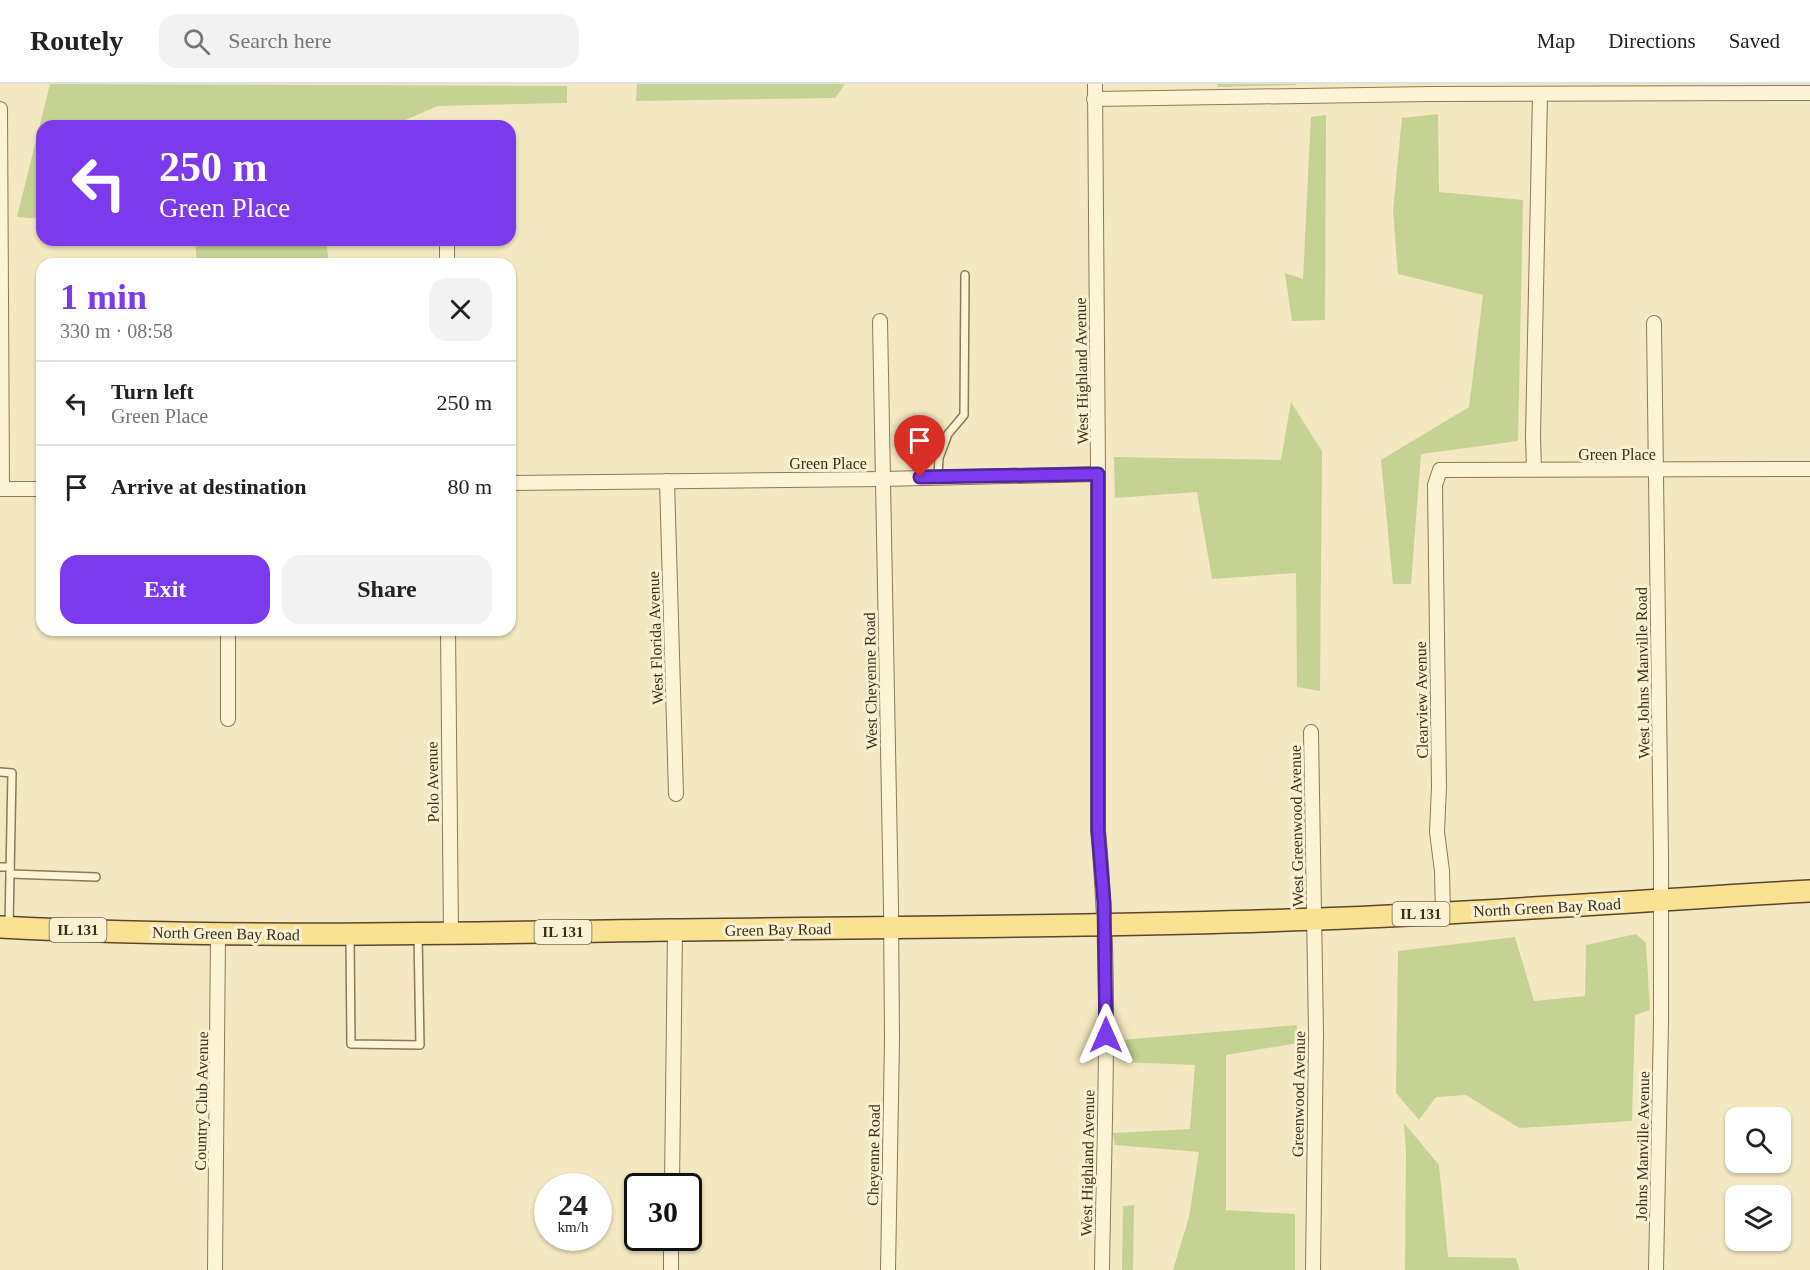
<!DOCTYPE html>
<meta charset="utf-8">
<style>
:root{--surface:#fff;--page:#f2f2f2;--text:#222;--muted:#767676;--line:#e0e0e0;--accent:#7c3aed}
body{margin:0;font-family:Georgia,serif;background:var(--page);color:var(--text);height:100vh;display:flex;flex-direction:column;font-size:22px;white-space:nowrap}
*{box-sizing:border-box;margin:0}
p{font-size:20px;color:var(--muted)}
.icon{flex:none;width:33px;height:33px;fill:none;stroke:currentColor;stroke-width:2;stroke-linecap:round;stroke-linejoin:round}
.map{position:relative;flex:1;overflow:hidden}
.panel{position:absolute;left:36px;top:174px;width:480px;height:378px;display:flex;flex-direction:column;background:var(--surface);border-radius:18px;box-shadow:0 2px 4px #0004}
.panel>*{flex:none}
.guide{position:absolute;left:36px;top:36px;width:480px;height:126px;border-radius:18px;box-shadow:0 2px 4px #0004;background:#7c3aed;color:#fff;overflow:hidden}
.tools{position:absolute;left:1725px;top:1023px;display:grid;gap:12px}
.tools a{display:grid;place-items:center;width:66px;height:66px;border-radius:12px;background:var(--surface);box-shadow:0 2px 4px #0004;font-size:30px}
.speed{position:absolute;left:534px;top:1089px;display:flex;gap:12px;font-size:30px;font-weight:700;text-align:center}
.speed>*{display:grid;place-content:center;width:78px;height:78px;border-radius:50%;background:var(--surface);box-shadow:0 2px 4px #0004;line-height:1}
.speed small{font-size:15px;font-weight:400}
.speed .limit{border:3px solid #111;border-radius:9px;background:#fff;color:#111}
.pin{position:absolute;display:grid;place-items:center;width:51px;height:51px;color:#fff;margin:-62px -26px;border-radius:50% 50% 50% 0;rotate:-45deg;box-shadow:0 0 6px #0007}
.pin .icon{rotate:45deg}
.me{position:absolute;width:66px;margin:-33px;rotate:0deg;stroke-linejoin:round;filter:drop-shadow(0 0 4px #0008)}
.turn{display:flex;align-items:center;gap:21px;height:126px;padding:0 24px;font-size:27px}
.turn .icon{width:78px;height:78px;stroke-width:2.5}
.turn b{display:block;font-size:42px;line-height:51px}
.round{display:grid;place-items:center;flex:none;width:63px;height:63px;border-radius:18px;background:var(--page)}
.summary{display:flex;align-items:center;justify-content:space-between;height:102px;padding:0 24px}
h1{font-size:36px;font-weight:600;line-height:45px;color:var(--accent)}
.action{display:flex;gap:12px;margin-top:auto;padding:12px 24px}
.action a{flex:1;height:69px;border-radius:18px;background:var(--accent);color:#fff;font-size:24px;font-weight:600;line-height:69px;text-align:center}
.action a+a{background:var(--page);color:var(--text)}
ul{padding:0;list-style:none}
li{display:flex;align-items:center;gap:18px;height:84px;padding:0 24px;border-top:2px solid var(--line)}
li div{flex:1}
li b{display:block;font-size:22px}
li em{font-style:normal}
header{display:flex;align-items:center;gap:36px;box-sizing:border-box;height:84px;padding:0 30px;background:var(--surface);border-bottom:2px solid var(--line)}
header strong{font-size:28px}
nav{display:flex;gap:33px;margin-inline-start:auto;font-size:21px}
.search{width:420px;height:54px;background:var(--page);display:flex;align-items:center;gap:15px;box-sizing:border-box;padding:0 21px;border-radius:18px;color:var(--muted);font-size:22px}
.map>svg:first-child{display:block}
.green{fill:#c6d293}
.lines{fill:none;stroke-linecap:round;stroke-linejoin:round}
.lane-casing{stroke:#8e7856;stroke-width:10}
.street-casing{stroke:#8e7856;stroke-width:16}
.primary-casing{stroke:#5c452b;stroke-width:24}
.lane{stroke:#fcf4d5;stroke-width:7}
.street{stroke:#fcf4d5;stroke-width:14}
.primary{stroke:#fae295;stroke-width:21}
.route-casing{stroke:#51269a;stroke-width:15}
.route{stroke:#7c3aed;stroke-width:10}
.labels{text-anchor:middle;stroke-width:6;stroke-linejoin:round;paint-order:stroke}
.shield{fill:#f9f1d1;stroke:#756852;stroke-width:1.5}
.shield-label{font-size:15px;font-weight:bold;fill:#3c2e1c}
.street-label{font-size:16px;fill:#3c2e1c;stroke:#f9f1d1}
</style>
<header>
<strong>Routely</strong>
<div class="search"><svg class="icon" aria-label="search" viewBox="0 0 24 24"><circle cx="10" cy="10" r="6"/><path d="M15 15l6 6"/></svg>Search here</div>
<nav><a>Map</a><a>Directions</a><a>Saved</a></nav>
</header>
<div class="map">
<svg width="1810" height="1186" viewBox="0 0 1810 1186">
<rect width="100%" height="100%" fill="#f3e8c1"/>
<!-- green -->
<g class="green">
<polygon points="50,0 567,2 567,19 438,22 391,42 42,42 42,135 17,133"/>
<polygon points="637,0 845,0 835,14 636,17"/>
<polygon points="1217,0 1296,0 1296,1 1218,3"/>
<polygon points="1438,30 1439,108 1523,116 1518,357 1421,370 1411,500 1393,500 1381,376 1469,323 1483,211 1398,190 1393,127 1402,34"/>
<polygon points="1326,31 1325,236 1292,237 1285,189 1303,195 1311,33"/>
<polygon points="195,156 326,156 329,180 197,180"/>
<polygon points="1291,318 1322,367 1320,607 1297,603 1296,489 1212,495 1197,408 1115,414 1114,373 1281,376"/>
<polygon points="1636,850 1646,859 1650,926 1635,931 1632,1037 1519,1044 1466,1011 1436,1013 1419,1036 1396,1009 1398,867 1515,853 1534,917 1585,912 1586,861"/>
<polygon points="1297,941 1298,959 1226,971 1226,1126 1295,1130 1295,1186 1173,1186 1189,1133 1199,1068 1115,1061 1113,1049 1190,1045 1195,981 1124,978 1121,956"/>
<polygon points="1404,1039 1439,1081 1448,1173 1516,1174 1520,1186 1405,1186 1406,1068"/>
<polygon points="1134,1121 1133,1186 1122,1186 1123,1122"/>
</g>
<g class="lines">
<!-- lane casing -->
<g class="lane-casing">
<g id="lane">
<polyline points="938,393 939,374 948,350 964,331 965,191"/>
<polyline points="0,688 12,689 9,842"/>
<polyline points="0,783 10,783"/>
<polyline points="10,790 96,793"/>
<polyline points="350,853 351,960 420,961 418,851"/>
</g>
</g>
<!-- street casing -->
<g class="street-casing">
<g id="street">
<path d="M1095 0 1098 390V746C1112 892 1104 1040 1102 1186"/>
<polyline points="1094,15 1431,10 1810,9"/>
<polyline points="0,25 2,405"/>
<polyline points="447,156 447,180"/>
<polyline points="880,237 891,823 892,956 888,1186"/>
<polyline points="1654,239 1661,773 1661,939 1656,1186"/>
<polyline points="1534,385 1533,352 1540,11"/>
<polyline points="667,397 676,710"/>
<polyline points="510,399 883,395 1098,390"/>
<polyline points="0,405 42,405"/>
<polyline points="228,546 228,635"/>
<polyline points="448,546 451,850"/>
<polyline points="1311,648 1316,949 1313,1186"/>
<polyline points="1443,830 1442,787 1437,748 1439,703 1435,401 1440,386 1810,385"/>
<polyline points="672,1102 675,846"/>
<polyline points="215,1186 218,849"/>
<polyline points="671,1186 671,1154"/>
</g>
</g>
<!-- primary casing -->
<g class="primary-casing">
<path id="primary" d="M0 843C224 855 449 849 673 846 889 843 1104 843 1319 835 1483 829 1646 816 1810 807"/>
</g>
<!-- lane -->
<use href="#lane" class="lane"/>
<!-- street -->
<use href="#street" class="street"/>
<!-- primary -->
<use href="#primary" class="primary"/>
</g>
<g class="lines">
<!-- route casing -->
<g class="route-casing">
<polyline id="route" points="920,393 1098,390 1098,746 1104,819 1106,951"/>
</g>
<!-- route -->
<use href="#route" class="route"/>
</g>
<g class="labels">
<!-- shield labels -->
<g class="shield">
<rect x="1392.5" y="818" width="57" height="24" rx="4.5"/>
<rect x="49.5" y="834" width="57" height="24" rx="4.5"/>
<rect x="534.5" y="836" width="57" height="24" rx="4.5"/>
</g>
<g class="shield-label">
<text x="1421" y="835">IL 131</text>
<text x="78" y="851">IL 131</text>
<text x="563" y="853">IL 131</text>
</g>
<!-- street labels -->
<g class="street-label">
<text transform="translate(1081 287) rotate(-91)" y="6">West Highland Avenue</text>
<text x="1617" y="376">Green Place</text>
<text x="828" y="385">Green Place</text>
<text transform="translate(655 554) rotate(-92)" y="6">West Florida Avenue</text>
<text transform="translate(1642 589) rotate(-91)" y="6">West Johns Manville Road</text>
<text transform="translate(870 597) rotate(-91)" y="6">West Cheyenne Road</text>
<text transform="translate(1421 616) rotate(-91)" y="6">Clearview Avenue</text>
<text transform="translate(432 698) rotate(-91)" y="6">Polo Avenue</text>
<text transform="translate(1296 742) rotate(-91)" y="6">West Greenwood Avenue</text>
<text transform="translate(1547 823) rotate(-3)" y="6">North Green Bay Road</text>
<text transform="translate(778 845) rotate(-1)" y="6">Green Bay Road</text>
<text transform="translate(226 849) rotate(1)" y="6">North Green Bay Road</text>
<text transform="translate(1298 1010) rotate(-89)" y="6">Greenwood Avenue</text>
<text transform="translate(201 1017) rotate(-89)" y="6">Country Club Avenue</text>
<text transform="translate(1642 1062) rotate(-89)" y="6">Johns Manville Avenue</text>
<text transform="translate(873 1071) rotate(-89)" y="6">Cheyenne Road</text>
<text transform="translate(1087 1079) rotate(-89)" y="6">West Highland Avenue</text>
</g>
</g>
</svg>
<div class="tools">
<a><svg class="icon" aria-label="search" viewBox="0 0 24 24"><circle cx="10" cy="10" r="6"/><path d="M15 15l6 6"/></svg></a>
<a><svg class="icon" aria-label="layers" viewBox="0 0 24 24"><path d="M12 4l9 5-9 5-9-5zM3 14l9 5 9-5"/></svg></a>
</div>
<div class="speed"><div>24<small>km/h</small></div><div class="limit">30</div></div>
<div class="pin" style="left:920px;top:393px;background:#d93025"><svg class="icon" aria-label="arrive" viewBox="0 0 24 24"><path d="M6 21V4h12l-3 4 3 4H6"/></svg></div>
<svg class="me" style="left:1106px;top:951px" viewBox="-20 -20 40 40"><path d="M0-17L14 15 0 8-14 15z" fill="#7c3aed" stroke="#fff" stroke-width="4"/></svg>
<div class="guide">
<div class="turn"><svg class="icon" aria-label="left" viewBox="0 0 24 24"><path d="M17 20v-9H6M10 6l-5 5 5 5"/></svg><div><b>250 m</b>Green Place</div></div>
</div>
<section class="panel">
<div class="summary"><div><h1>1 min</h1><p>330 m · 08:58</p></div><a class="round"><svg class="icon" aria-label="close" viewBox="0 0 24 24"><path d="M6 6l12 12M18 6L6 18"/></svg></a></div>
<ul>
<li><svg class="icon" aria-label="left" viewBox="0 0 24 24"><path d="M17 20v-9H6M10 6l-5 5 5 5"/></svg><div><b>Turn left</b><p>Green Place</p></div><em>250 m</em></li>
<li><svg class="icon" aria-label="arrive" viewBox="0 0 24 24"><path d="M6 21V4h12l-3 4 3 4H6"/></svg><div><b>Arrive at destination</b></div><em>80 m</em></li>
</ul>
<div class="action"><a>Exit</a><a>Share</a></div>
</section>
</div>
